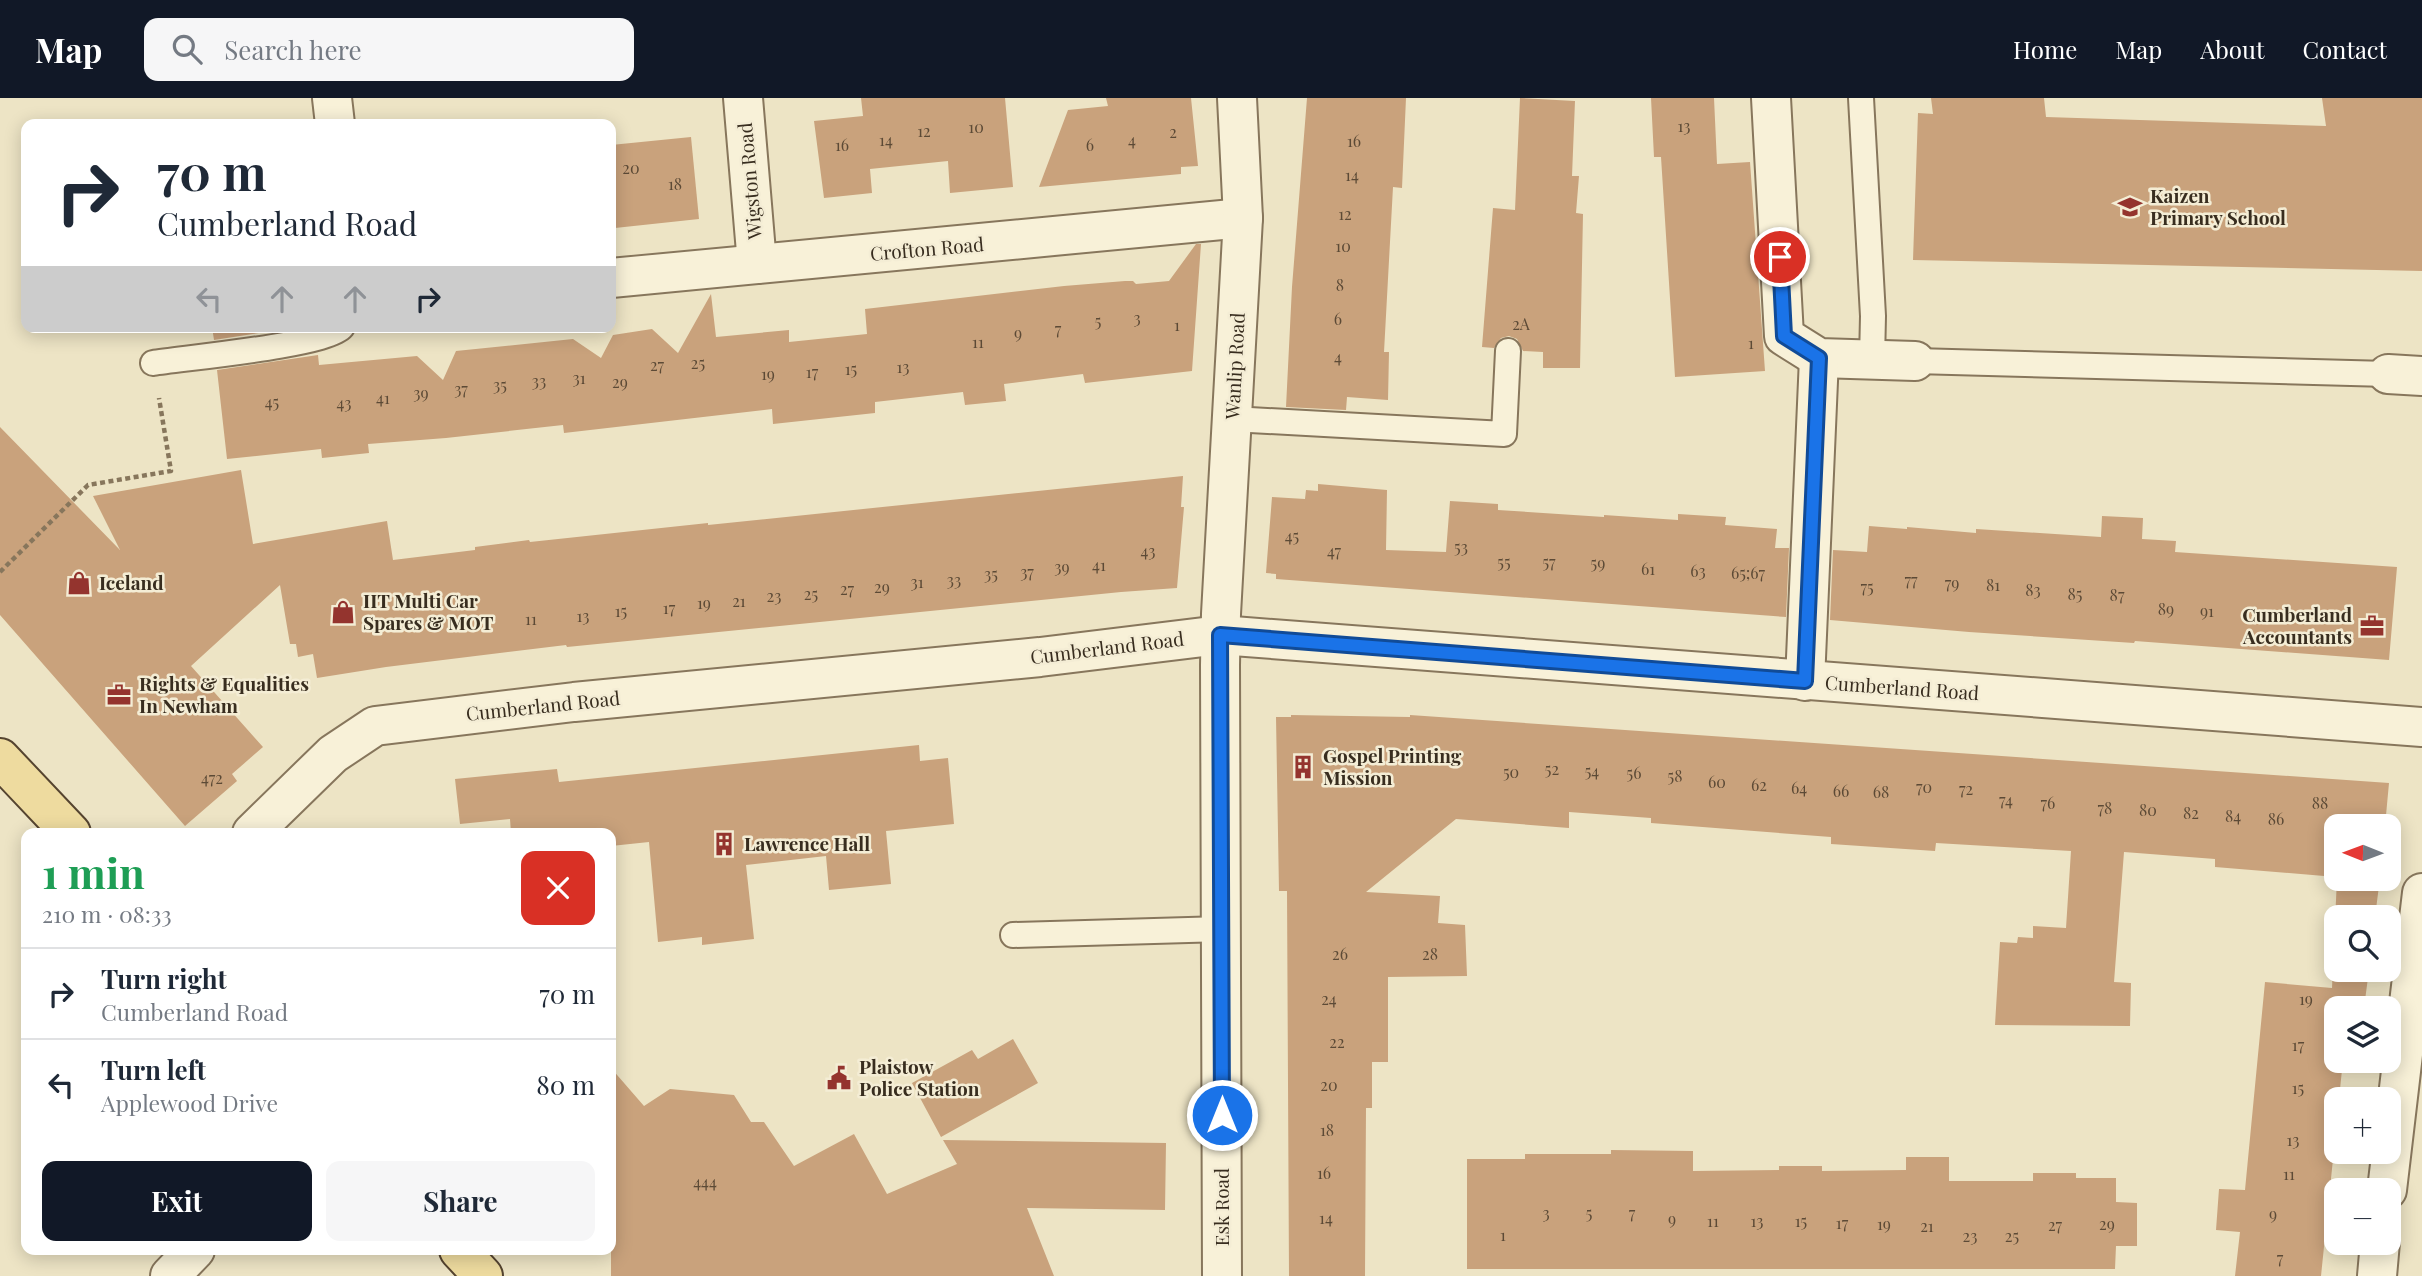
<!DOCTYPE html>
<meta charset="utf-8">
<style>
:root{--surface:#fff;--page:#f6f6f7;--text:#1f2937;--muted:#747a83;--line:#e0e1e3;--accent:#111827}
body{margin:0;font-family:"Playfair Display",serif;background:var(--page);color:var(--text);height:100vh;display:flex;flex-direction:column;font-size:26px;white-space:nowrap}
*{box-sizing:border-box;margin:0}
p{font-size:23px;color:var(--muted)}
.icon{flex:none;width:38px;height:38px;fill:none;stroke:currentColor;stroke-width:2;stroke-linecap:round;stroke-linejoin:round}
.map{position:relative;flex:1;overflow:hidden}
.details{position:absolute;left:21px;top:730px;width:595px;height:427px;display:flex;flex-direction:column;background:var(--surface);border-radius:14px;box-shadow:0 4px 18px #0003}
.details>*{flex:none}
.top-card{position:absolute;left:21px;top:21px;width:595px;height:214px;border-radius:14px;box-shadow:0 4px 18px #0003;background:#fff;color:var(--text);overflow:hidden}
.needle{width:46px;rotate:271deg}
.fabs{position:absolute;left:2324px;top:716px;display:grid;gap:14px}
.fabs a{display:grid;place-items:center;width:77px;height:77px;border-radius:14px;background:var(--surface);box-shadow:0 4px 18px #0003;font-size:35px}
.pin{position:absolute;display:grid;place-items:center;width:60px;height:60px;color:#fff;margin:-30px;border:4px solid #fff;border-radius:50%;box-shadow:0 2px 7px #0007}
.me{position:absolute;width:77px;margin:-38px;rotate:0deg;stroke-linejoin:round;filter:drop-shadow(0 0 5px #0008)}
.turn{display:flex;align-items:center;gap:24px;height:147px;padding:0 21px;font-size:32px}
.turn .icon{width:91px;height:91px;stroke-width:2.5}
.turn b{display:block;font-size:49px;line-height:60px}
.lanes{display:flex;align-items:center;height:66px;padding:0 21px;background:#0003;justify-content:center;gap:35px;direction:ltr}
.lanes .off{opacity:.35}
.round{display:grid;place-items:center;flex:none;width:74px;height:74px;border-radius:14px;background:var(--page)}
.summary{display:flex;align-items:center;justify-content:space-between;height:119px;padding:0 21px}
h1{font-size:42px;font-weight:700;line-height:52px;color:#1e9e55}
.primary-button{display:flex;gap:14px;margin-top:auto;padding:14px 21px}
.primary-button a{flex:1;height:80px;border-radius:14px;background:var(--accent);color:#fff;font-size:28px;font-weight:700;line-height:80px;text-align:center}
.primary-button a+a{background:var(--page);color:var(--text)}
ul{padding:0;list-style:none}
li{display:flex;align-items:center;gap:21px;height:91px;padding:0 21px;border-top:2px solid var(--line)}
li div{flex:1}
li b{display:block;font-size:26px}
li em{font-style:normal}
header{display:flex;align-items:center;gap:42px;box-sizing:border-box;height:98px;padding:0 35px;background:var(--accent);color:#fff}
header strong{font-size:33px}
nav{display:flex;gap:38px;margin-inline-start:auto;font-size:24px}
.search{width:490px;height:63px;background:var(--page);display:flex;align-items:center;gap:18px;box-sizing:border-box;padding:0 24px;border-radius:14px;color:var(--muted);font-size:26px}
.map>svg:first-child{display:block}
.building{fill:#c9a27c}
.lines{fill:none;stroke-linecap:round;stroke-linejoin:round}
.lane-casing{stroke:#87765c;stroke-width:28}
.street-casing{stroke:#87765c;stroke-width:42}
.primary-casing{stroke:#554430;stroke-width:42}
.path{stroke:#87765c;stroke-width:4.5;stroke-dasharray:5 3.5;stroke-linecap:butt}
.lane{stroke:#f8f1d8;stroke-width:24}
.street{stroke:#f8f1d8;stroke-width:38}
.primary{stroke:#eedb9f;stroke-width:38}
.route-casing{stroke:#114b97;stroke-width:18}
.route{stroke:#1a73e8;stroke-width:12}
.labels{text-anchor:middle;stroke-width:5;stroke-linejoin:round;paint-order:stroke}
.number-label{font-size:16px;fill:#5c4a36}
.street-label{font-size:19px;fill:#382d1f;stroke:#f4edd5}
.poi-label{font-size:19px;font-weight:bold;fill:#382d1f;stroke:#f4edd5;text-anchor:start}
</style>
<header>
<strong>Map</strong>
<div class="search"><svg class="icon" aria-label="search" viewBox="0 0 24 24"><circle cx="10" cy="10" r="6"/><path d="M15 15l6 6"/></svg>Search here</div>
<nav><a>Home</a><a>Map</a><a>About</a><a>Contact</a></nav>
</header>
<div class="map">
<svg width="2422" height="1178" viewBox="0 0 2422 1178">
<rect width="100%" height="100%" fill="#ede4c5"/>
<!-- building -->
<g class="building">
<polygon points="861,0 1005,0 1013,89 950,95 948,63 870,71 872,95 824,100 814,23 863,18"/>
<polygon points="1106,0 1191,0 1198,68 1181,69 1181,76 1039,89 1068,12 1108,8"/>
<polygon points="1307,0 1406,0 1402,90 1393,89 1384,254 1389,254 1388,302 1347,299 1346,312 1286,309 1292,189"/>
<polygon points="1520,0 1575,3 1572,78 1579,78 1576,115 1583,116 1580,270 1543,270 1543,254 1523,253 1517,241 1509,238 1501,240 1494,250 1482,249 1493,110 1515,112"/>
<polygon points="1651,0 1714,0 1717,66 1750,64 1765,273 1675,279 1661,59 1654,59"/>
<polygon points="1931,0 2044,0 2046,19 2326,28 2322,0 2422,0 2422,173 1913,162 1918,15 1933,16"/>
<polygon points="691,39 699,121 615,130 611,88 611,47"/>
<polygon points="1196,146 1201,146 1192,273 1085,285 1083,276 1004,286 1006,303 965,307 963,294 875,304 875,315 773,326 772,311 564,335 563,327 446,340 368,346 369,355 322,360 321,351 227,361 217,272 318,257 319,267 417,258 443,282 456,253 573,241 601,260 613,237 652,231 678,255 711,196 716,239 789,232 789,244 867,236 865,211 1064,188 1125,183 1133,183 1136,186 1169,183"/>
<polygon points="212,229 297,229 214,242"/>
<polygon points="0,329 120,452 93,398 241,372 253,446 387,423 393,462 475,452 475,449 529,442 530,444 708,425 708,427 1183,378 1181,409 1184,409 1177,490 1121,494 567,549 566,547 386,569 317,580 313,556 298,559 296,546 290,546 280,487 191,568 263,649 232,676 237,683 185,728 0,517"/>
<polygon points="1318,386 1387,392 1386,452 1446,454 1450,403 1498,406 1498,412 1604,419 1604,417 1678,422 1678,416 1726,419 1725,427 1777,431 1775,450 1789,450 1786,519 1276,481 1276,476 1266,475 1272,399 1305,401 1306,392 1318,393"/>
<polygon points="2102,418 2143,420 2142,441 2176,443 2175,454 2397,469 2389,562 2135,543 2134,545 1969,534 1830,522 1833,452 1867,454 1869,428 1907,431 1907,429 1976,435 1976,431 2101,439"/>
<polygon points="1291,617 1410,619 1410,617 2389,685 2385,728 2336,728 2336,779 2215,769 2215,761 2124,754 2114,884 2131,885 2130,928 1995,927 2000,844 2017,845 2018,839 2033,840 2033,828 2066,830 2071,753 1936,745 1935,753 1831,746 1831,739 1651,725 1651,720 1569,714 1569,730 1456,721 1366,794 1440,798 1438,825 1465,827 1467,878 1388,879 1388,964 1372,964 1372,1010 1366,1010 1365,1178 1289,1178 1287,793 1279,793 1276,619 1291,619"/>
<polygon points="919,647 920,663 948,660 954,726 886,733 891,786 829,792 826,758 746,767 754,841 702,847 702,839 658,844 649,744 611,748 611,735 511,735 510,721 460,726 455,681 557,671 559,684"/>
<polygon points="2337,780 2380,780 2375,819 2336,819 2336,872 2369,872 2364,910 2336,910 2336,962 2343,962 2339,1001 2336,1001 2336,1032 2321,1178 2235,1178 2240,1134 2216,1132 2219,1091 2245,1092 2265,884 2332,890"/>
<polygon points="1013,941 1038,985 941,1039 912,985 972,952 978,961"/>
<polygon points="611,970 644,1008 670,991 734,997 751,1024 764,1024 794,1068 854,1036 887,1096 957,1066 943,1042 1166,1045 1165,1112 1027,1110 1054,1178 611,1178"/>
<polygon points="1611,1052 1693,1053 1693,1073 1779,1072 1779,1068 1822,1068 1822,1073 1906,1072 1906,1059 1949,1059 1949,1083 2033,1083 2033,1075 2076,1075 2076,1080 2116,1080 2116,1104 2137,1105 2137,1148 2116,1148 2115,1171 1467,1171 1467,1061 1525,1061 1525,1056 1611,1056"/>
</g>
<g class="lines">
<!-- lane casing -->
<g class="lane-casing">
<g id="lane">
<polyline points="1861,0 1873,218 1872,262"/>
<polyline points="1915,263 2388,276"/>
<path d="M153 265C184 260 328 247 342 229"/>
<polyline points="1232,321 1504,336 1508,253"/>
<polyline points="1013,837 1223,831"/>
</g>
</g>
<!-- street casing -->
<g class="street-casing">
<g id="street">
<polyline points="332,0 335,26"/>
<polyline points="743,0 757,166"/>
<polyline points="1771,0 1784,238 1819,260 1915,263"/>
<polyline points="611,180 1243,120"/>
<polyline points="2388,276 2422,278"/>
<polyline points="1805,583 1819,260"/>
<polyline points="252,735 333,656 375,628 574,604 1040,559 1220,537 2422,629"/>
<polyline points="2387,1092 2422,795"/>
<polyline points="170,1178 195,1152"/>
<polyline points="1222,1178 1220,567 1221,516 1243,120 1237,0"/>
<polyline points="2377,1178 2380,1144"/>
</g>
</g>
<!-- primary casing -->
<g class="primary-casing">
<g id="primary">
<polyline points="0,660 71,735"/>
<polyline points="459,1152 483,1178"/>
</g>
</g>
<!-- path -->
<polyline class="path" points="0,474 88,387 171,373 159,300"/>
<!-- lane -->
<use href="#lane" class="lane"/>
<!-- street -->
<use href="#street" class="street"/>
<!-- primary -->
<use href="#primary" class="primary"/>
</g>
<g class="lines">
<!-- route casing -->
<g class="route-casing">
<polyline id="route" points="1222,1017 1220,537 1805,583 1819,260 1784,238 1780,159"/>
</g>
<!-- route -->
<use href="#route" class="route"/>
</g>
<!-- icons -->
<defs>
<g id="school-bare" transform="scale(1.89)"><path d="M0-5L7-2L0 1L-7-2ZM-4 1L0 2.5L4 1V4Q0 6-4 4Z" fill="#94342e" stroke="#f4edd5" stroke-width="2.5" paint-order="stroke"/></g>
<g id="shop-bare" transform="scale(1.89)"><path d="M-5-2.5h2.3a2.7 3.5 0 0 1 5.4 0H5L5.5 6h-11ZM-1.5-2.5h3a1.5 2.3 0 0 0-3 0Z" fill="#94342e" stroke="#f4edd5" stroke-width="2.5" paint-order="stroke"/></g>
<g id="office-bare" transform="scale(1.89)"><path d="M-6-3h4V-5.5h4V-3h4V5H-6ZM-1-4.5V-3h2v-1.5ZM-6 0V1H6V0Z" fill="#94342e" stroke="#f4edd5" stroke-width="2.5" paint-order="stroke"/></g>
<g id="building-bare" transform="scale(1.89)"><path d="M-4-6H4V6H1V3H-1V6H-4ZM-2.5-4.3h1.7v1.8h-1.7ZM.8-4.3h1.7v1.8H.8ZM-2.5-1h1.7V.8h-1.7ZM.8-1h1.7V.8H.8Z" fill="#94342e" stroke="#f4edd5" stroke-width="2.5" paint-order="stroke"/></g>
<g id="civic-bare" transform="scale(1.89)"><path d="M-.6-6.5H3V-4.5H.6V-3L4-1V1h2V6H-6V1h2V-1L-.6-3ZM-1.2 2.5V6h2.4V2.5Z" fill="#94342e" stroke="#f4edd5" stroke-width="2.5" paint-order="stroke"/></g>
</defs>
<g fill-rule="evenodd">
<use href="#school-bare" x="2130" y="109"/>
<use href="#shop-bare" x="79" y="485"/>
<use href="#shop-bare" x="343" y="514"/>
<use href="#office-bare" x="2372" y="528"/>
<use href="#office-bare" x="119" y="597"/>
<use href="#building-bare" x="1303" y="669"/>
<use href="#building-bare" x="724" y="746"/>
<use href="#civic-bare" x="839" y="980"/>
</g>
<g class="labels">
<!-- number labels -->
<g class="number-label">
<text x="1684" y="34">13</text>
<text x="976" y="35">10</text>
<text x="924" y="39">12</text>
<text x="1173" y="40">2</text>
<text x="886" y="48">14</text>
<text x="1132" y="48">4</text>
<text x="1354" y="49">16</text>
<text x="842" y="53">16</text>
<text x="1090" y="53">6</text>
<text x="631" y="76">20</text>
<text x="1352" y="83">14</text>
<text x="675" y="92">18</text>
<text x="1345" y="122">12</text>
<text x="1343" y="154">10</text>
<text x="1340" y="193">8</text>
<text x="1137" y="226">3</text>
<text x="1338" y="227">6</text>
<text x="1098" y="229">5</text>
<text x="1521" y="232">2A</text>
<text x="1177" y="233">1</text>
<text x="1058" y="237">7</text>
<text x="1018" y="241">9</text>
<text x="978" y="250">11</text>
<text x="1751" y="251">1</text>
<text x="1338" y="265">4</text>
<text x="698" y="271">25</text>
<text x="657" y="273">27</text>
<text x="903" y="275">13</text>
<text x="851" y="277">15</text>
<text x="812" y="280">17</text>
<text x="768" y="282">19</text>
<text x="579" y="286">31</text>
<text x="539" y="289">33</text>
<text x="620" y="290">29</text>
<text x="500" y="293">35</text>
<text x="461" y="297">37</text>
<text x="421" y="301">39</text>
<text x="383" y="306">41</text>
<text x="272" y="310">45</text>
<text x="344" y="311">43</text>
<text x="1292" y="444">45</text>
<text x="1461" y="455">53</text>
<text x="1148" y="459">43</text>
<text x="1334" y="459">47</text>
<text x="1504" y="470">55</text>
<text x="1549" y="470">57</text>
<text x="1598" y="471">59</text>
<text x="1099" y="473">41</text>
<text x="1062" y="475">39</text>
<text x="1648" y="477">61</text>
<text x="1698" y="479">63</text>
<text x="1027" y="480">37</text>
<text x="1748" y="481">65;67</text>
<text x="991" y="482">35</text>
<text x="954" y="488">33</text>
<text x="1911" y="488">77</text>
<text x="917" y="490">31</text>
<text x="1952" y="491">79</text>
<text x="1993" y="493">81</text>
<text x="882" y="495">29</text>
<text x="1867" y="495">75</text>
<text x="847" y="497">27</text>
<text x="2033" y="498">83</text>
<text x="811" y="502">25</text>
<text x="2075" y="502">85</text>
<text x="2117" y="503">87</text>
<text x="774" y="504">23</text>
<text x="739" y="509">21</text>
<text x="704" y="511">19</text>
<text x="669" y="516">17</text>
<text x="2166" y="517">89</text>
<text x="621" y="519">15</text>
<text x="2207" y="519">91</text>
<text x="583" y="524">13</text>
<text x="531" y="527">11</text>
<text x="1552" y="677">52</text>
<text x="1592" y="679">54</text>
<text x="1511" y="680">50</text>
<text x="1634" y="681">56</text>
<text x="1675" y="684">58</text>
<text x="212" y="686">472</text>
<text x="1717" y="690">60</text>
<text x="1759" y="693">62</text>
<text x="1924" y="695">70</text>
<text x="1799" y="696">64</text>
<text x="1966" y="697">72</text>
<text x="1841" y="699">66</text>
<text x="1881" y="700">68</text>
<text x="2006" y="708">74</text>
<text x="2048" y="711">76</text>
<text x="2320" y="711">88</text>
<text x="2105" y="716">78</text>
<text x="2148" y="718">80</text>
<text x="2191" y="721">82</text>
<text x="2233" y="724">84</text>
<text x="2276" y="727">86</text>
<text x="1340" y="862">26</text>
<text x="1430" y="862">28</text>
<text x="1329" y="907">24</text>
<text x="2306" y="907">19</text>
<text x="1337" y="950">22</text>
<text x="2298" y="953">17</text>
<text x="1329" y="993">20</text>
<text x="2298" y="996">15</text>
<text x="1327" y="1038">18</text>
<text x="2293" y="1048">13</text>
<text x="1324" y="1081">16</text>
<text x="2289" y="1082">11</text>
<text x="705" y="1090">444</text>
<text x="1546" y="1121">3</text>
<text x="1589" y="1121">5</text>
<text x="1632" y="1121">7</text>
<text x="2273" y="1122">9</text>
<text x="1326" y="1126">14</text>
<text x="1672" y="1127">9</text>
<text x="1713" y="1129">11</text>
<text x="1757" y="1129">13</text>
<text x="1801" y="1129">15</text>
<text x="1842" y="1131">17</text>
<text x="1884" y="1132">19</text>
<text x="2107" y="1132">29</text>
<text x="2055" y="1133">27</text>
<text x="1927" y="1134">21</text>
<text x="1503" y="1143">1</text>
<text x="1970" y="1144">23</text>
<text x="2012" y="1144">25</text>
<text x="2280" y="1166">7</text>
</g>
<!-- street labels -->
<g class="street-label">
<text transform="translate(750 83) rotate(-95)" y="7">Wigston Road</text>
<text transform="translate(927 151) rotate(-5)" y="7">Crofton Road</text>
<text transform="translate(1235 268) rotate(-87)" y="7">Wanlip Road</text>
<text transform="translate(1107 550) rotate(-7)" y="7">Cumberland Road</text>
<text transform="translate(1902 590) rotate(4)" y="7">Cumberland Road</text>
<text transform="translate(543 608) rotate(-6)" y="7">Cumberland Road</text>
<text transform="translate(1222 1109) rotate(-90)" y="7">Esk Road</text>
</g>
<!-- poi labels -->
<g class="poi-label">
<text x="2150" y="105">Kaizen<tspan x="2150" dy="22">Primary School</tspan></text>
<text x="99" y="492">Iceland</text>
<text x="363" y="510">IIT Multi Car<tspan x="363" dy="22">Spares &amp; MOT</tspan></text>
<text x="2352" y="524" text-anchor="end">Cumberland<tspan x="2352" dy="22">Accountants</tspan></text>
<text x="139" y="593">Rights &amp; Equalities<tspan x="139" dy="22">In Newham</tspan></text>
<text x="1323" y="665">Gospel Printing<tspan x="1323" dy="22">Mission</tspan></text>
<text x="744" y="753">Lawrence Hall</text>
<text x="859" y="976">Plaistow<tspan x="859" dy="22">Police Station</tspan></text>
</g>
</g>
</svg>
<div class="fabs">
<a><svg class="needle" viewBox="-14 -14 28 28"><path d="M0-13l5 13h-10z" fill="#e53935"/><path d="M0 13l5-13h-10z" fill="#747a83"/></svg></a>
<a><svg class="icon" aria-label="search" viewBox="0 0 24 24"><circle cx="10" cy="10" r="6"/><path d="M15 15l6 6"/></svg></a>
<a><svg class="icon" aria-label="layers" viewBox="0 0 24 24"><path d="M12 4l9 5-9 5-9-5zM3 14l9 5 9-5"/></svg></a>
<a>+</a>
<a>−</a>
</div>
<div class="pin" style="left:1780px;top:159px;background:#d93025"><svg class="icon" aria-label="arrive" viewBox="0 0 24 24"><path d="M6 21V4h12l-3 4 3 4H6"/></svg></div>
<svg class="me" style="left:1222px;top:1017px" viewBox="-20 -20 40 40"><circle r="17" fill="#1a73e8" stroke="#fff" stroke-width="3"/><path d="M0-11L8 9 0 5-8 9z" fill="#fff"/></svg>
<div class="top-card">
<div class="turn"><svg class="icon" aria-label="right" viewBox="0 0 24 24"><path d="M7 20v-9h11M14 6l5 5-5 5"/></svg><div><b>70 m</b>Cumberland Road</div></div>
<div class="lanes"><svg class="icon off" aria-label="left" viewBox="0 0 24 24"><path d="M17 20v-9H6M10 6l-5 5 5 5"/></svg><svg class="icon off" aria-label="ahead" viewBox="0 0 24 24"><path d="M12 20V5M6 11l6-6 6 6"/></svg><svg class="icon off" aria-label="ahead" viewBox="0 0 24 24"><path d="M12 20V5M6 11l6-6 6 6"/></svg><svg class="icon" aria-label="right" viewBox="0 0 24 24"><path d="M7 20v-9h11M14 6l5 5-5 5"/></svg></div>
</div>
<section class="details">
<div class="summary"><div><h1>1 min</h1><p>210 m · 08:33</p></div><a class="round" style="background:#d93025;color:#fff"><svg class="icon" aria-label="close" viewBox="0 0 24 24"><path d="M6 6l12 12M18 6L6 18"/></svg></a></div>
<ul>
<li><svg class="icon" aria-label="right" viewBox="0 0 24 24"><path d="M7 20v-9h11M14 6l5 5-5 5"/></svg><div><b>Turn right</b><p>Cumberland Road</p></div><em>70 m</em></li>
<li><svg class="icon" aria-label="left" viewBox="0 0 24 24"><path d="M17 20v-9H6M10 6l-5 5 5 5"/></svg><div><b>Turn left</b><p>Applewood Drive</p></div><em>80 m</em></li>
</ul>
<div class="primary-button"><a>Exit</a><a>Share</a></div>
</section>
</div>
